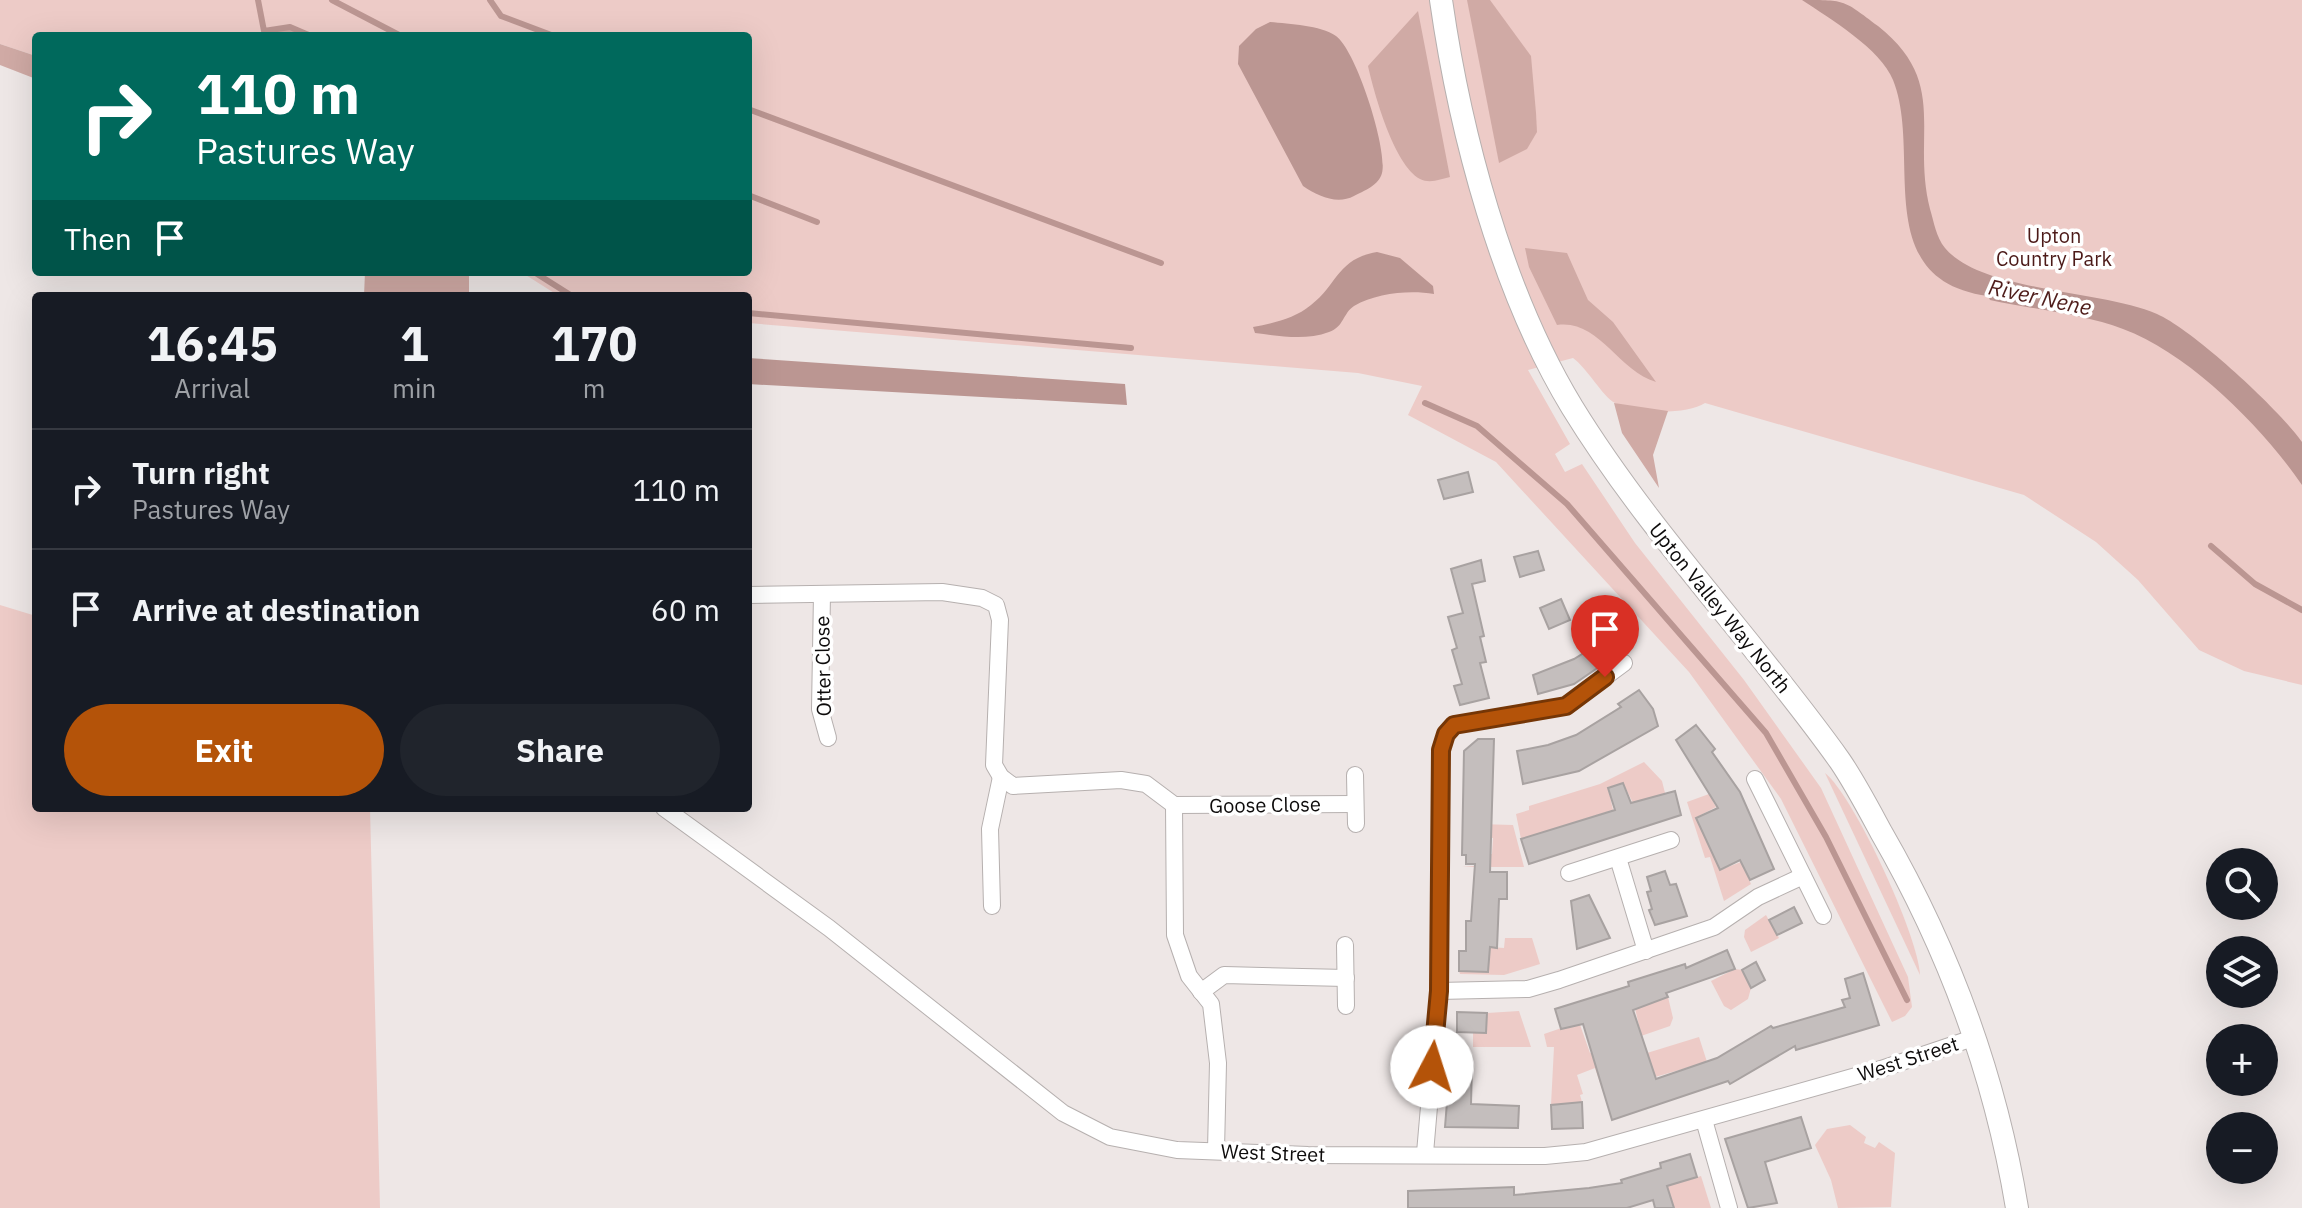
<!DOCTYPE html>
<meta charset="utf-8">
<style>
:root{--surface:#171b24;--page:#20242c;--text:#f1f3f6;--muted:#9ea1a6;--line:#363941;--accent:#b45309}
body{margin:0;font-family:"IBM Plex Sans",sans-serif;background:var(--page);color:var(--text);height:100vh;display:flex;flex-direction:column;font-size:30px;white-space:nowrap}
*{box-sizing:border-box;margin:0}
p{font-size:26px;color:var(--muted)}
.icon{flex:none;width:44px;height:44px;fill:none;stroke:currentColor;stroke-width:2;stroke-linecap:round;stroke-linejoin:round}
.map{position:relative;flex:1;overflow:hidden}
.sheet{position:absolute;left:32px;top:292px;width:720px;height:520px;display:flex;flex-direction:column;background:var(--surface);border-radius:8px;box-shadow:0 8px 32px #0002}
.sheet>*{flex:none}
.hud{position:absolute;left:32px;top:32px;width:720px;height:244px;border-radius:8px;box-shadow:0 8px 32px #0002;background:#00695c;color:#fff;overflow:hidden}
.tools{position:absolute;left:2206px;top:848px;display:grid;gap:16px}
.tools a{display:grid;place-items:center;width:72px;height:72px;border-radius:50%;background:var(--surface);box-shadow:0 8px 32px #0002;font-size:40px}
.pin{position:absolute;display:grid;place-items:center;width:68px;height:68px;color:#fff;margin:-82px -34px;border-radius:50% 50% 50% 0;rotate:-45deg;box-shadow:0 0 8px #0007}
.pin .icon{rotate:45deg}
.me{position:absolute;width:88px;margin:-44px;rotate:5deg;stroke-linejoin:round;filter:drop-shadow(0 0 6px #0008)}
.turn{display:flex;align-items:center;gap:28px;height:168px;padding:0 32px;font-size:36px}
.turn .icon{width:104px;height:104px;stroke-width:2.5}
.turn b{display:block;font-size:56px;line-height:68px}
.then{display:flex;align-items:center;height:76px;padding:0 32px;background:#0003;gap:16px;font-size:30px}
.eta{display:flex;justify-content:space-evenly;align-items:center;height:136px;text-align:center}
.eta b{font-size:48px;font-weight:700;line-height:56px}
.action{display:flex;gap:16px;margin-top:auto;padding:16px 32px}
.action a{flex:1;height:92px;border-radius:48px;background:var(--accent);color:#fff;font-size:32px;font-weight:700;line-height:92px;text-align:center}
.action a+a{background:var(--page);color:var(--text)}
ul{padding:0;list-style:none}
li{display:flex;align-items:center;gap:24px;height:120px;padding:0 32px;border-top:2px solid var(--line)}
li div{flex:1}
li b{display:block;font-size:30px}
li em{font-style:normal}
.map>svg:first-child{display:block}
.green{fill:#edcbc7}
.forest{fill:#d0aaa5}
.water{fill:#bb9692}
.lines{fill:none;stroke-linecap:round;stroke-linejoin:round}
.stream{stroke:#bb9692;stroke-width:6}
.building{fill:#c4bebd;stroke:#a8a2a1;stroke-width:2}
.minor-casing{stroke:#b6b0af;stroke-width:18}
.tertiary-casing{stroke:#b6b0af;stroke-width:24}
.minor{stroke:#fff;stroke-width:16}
.tertiary{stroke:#fff;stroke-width:22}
.route-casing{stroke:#753606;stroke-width:20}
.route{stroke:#b45309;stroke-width:14}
.labels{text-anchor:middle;stroke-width:7;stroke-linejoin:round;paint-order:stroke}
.park-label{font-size:20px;fill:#4c1a18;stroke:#fff}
.street-label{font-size:20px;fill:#0d0b0b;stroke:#fff}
.water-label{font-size:22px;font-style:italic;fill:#4f1d1b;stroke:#fff}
</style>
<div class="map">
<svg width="2302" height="1208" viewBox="0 0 2302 1208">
<rect width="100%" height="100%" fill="#eee7e6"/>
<!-- green -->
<g class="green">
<path d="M0 0H2302V685L2244 671 2199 650 2138 580 2096 542 2024 495 1705 403C1687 415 1636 414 1615 403 1602 396 1588 369 1573 358L1528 370 1570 444 1555 454 1565 472 1582 464 1635 543 1744 680 1821 788 1908 977 1912 1007 1905 1016 1892 1022 1781 799 1689 672 1496 462 1408 415 1422 386 1358 373 748 323V296H559L521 272H748V36H311L290 27 246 36H36V56L0 44Z"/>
<polygon points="0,605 36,616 36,808 370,808 380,1208 0,1208"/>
<polygon points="1644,762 1662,781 1665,793 1633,803 1623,783 1608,787 1613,810 1521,839 1516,814 1529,810 1529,806 1600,784"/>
<path d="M1825 773C1854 796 1918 935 1920 975Z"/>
<polygon points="1709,794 1716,807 1697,817 1720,870 1741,862 1751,884 1724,901 1710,857 1705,858 1687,802"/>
<polygon points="1479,824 1513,825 1524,867 1462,867 1485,865 1486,855 1492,854 1493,838 1479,837"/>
<polygon points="1766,915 1779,938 1751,952 1744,937 1745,930"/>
<polygon points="1505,938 1532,938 1540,964 1504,975 1460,974 1459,971 1488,972 1490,947 1504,948"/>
<polygon points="1735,969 1742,970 1751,988 1748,999 1731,1010 1724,1006 1711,981"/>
<polygon points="1668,997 1673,1018 1670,1026 1641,1036 1647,1053 1699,1037 1707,1062 1603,1092 1595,1068 1577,1075 1583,1094 1580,1095 1582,1102 1551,1105 1554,1047 1547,1047 1544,1034 1579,1022 1590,1053 1640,1030 1635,1008"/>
<polygon points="1519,1011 1531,1047 1473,1047 1473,1033 1485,1033 1487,1013"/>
<polygon points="1850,1125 1866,1137 1864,1143 1875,1148 1879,1142 1895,1153 1891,1207 1838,1208 1831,1180 1815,1145 1827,1129"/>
<polygon points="1701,1176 1711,1208 1674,1208 1667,1186"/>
</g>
<!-- forest -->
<g class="forest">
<polygon points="1467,0 1490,0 1531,56 1536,113 1537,132 1527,149 1499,163"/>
<path d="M1418 11 1450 177C1441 179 1430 184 1420 179 1394 165 1374 93 1368 66Z"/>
<polygon points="290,27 311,36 246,36"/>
<polygon points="0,44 36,56 36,79 0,65"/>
<path d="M1525 248 1567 253 1588 300 1613 322 1656 382C1618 371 1599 319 1557 325L1529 267Z"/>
<polygon points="365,272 469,272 469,296 364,296"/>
<polygon points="1614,403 1668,411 1653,455 1659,488 1622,433"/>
</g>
<!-- water -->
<g class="water">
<path d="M1802 0C1847 0 1843 0 1878 26 1950 83 1911 134 1930 209 1934 222 1936 237 1945 248 1982 292 2101 290 2157 314 2193 330 2279 409 2302 442V485C2262 427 2190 354 2123 329 2084 314 2031 309 1990 300L1988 296C1868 280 1923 154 1893 80 1881 49 1829 18 1802 0Z"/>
<path d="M1270 22C1290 24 1320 25 1336 36 1356 50 1388 149 1382 173 1379 185 1364 191 1354 196 1337 205 1318 196 1303 186L1238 64 1239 46 1256 29Z"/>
<path d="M1377 252 1400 258 1433 286 1434 294C1409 290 1377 293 1354 306 1343 313 1344 327 1329 332 1305 341 1280 336 1255 333L1253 327C1273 323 1294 319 1311 305 1338 284 1337 259 1377 252Z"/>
<polygon points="748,358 1125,384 1127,405 748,384"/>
</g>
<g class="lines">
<!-- stream -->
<g class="stream">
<polyline points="258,0 264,31 290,27 311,36"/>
<polyline points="332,0 401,36"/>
<polyline points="490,0 501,16 554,36"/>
<polyline points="748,109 1161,263"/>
<polyline points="748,195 817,222"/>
<polyline points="534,272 572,296"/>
<polyline points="748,313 1131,348"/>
<polyline points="1425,403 1477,426 1567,504 1766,733 1826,837 1907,1000"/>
<polyline points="2211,546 2255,584 2302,610"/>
</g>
</g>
<!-- building -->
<g class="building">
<polygon points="1468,472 1473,492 1444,499 1438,480"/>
<polygon points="1538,551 1544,570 1520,577 1514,557"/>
<polygon points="1481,560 1485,581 1472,584 1484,636 1480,637 1486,662 1480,663 1489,698 1460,705 1454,686 1462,684 1452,650 1457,648 1448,617 1463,613 1451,569"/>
<polygon points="1561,599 1570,620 1549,629 1540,608"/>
<polygon points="1598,644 1609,660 1574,684 1538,694 1533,675 1574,659"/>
<polygon points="1639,690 1653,709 1658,726 1579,771 1523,784 1517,751 1548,745 1576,735 1621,707 1618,704"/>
<polygon points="1696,725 1715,749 1712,752 1740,792 1774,869 1750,880 1740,860 1720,870 1696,818 1718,808 1676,740"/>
<polygon points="1478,739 1494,739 1490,872 1507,872 1507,899 1499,899 1497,948 1490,947 1488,972 1459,971 1459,951 1466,951 1466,921 1471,921 1475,864 1466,864 1466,855 1462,855 1464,751"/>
<polygon points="1623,783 1631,803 1675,791 1681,815 1529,864 1521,839 1615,810 1608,788"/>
<polygon points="1665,871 1670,885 1676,884 1687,916 1655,925 1649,910 1652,909 1647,892 1651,891 1647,877"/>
<polygon points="1589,895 1610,938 1577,949 1571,901"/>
<polygon points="1794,907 1802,923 1777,935 1769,920"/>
<polygon points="1727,950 1735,969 1666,993 1668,997 1633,1010 1656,1079 1717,1058 1771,1026 1773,1028 1845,1007 1842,1000 1850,998 1845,979 1863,973 1879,1025 1796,1050 1795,1046 1730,1084 1728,1081 1612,1120 1583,1024 1561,1029 1555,1009 1629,986 1628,982 1685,964 1686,968"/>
<polygon points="1756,962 1765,980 1751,988 1742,970"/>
<polygon points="1457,1012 1487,1013 1486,1033 1457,1032"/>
<polygon points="1450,1065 1472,1066 1471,1104 1519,1106 1518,1128 1445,1127"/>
<polygon points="1582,1102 1583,1128 1552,1129 1551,1105"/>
<polygon points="1801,1117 1811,1148 1765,1162 1777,1203 1748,1208 1725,1139"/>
<polygon points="1690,1154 1697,1177 1667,1186 1674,1208 1655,1208 1653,1200 1627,1208 1408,1208 1408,1191 1514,1187 1514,1195 1589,1188 1622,1183 1621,1180 1661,1168 1660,1163"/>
</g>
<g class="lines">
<!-- minor casing -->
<g class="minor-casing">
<g id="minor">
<polyline points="822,594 820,709 828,738"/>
<polyline points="748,595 942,592 982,598 996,605 1000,620 994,765 1001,777 1013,786 1121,780 1146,784 1174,805"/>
<polyline points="1355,775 1356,824"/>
<polyline points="1755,779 1823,916"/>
<polyline points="1174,805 1175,935 1189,976 1211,1004 1218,1063 1216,1150"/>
<polyline points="1174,805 1355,804"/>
<polyline points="664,808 829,928 1063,1113 1110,1137 1177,1150 1308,1155 1545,1156 1586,1152 1881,1069 1976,1037"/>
<polyline points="1618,858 1646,951"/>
<polyline points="1569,873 1671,840"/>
<polyline points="992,906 990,829 1001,777"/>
<polyline points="1345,945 1346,1006"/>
<polyline points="1439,991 1528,989 1559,980 1714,927 1758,897 1803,876"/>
<polyline points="1201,992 1224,975 1346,978"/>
<polyline points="1704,1120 1729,1208"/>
<polyline points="1425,1153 1439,991 1441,750 1446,734 1454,725 1566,706 1624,663"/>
</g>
</g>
<!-- tertiary casing -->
<g class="tertiary-casing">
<path id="tertiary" d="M1441 0C1460 133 1502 292 1572 407 1650 534 1754 640 1840 761 1855 783 1868 808 1881 832 1948 948 1995 1075 2017 1208"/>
</g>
<!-- minor -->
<use href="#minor" class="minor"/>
<!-- tertiary -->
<use href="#tertiary" class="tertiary"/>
</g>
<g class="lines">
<!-- route casing -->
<g class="route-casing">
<polyline id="route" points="1432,1067 1439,991 1441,750 1446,734 1454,725 1566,706 1605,677"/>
</g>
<!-- route -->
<use href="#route" class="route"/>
</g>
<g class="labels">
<!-- park labels -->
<g class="park-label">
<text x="2054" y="243">Upton<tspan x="2054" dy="23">Country Park</tspan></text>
</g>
<!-- street labels -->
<g class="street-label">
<text transform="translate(1720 608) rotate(51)" y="7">Upton Valley Way North</text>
<text transform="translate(823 666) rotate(-91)" y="7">Otter Close</text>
<text transform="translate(1265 805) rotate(-1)" y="7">Goose Close</text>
<text transform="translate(1908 1059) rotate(-18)" y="7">West Street</text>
<text transform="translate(1273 1153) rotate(2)" y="7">West Street</text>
</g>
<!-- water labels -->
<g class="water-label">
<text transform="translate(2040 297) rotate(12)" y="8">River Nene</text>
</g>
</g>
</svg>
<div class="tools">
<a><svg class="icon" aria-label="search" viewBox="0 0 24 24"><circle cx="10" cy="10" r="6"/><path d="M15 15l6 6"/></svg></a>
<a><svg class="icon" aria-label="layers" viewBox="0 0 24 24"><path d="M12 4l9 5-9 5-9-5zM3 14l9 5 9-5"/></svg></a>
<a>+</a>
<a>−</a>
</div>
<div class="pin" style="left:1605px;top:677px;background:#d93025"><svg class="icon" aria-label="arrive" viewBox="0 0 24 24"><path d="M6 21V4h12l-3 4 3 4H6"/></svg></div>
<svg class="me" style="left:1432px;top:1067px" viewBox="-20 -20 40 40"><circle r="19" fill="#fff"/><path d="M0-13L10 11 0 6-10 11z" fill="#b45309"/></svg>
<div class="hud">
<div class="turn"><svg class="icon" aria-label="right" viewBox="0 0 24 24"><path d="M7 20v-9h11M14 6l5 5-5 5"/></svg><div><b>110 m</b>Pastures Way</div></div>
<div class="then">Then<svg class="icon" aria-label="arrive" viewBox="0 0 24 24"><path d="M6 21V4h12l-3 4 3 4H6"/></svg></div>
</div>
<section class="sheet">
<div class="eta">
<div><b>16:45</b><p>Arrival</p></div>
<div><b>1</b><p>min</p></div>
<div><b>170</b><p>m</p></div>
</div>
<ul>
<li><svg class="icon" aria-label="right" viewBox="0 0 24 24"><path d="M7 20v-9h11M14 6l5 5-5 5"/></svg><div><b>Turn right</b><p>Pastures Way</p></div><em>110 m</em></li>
<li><svg class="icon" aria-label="arrive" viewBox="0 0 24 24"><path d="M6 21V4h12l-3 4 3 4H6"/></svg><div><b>Arrive at destination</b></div><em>60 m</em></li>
</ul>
<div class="action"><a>Exit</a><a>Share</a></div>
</section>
</div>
